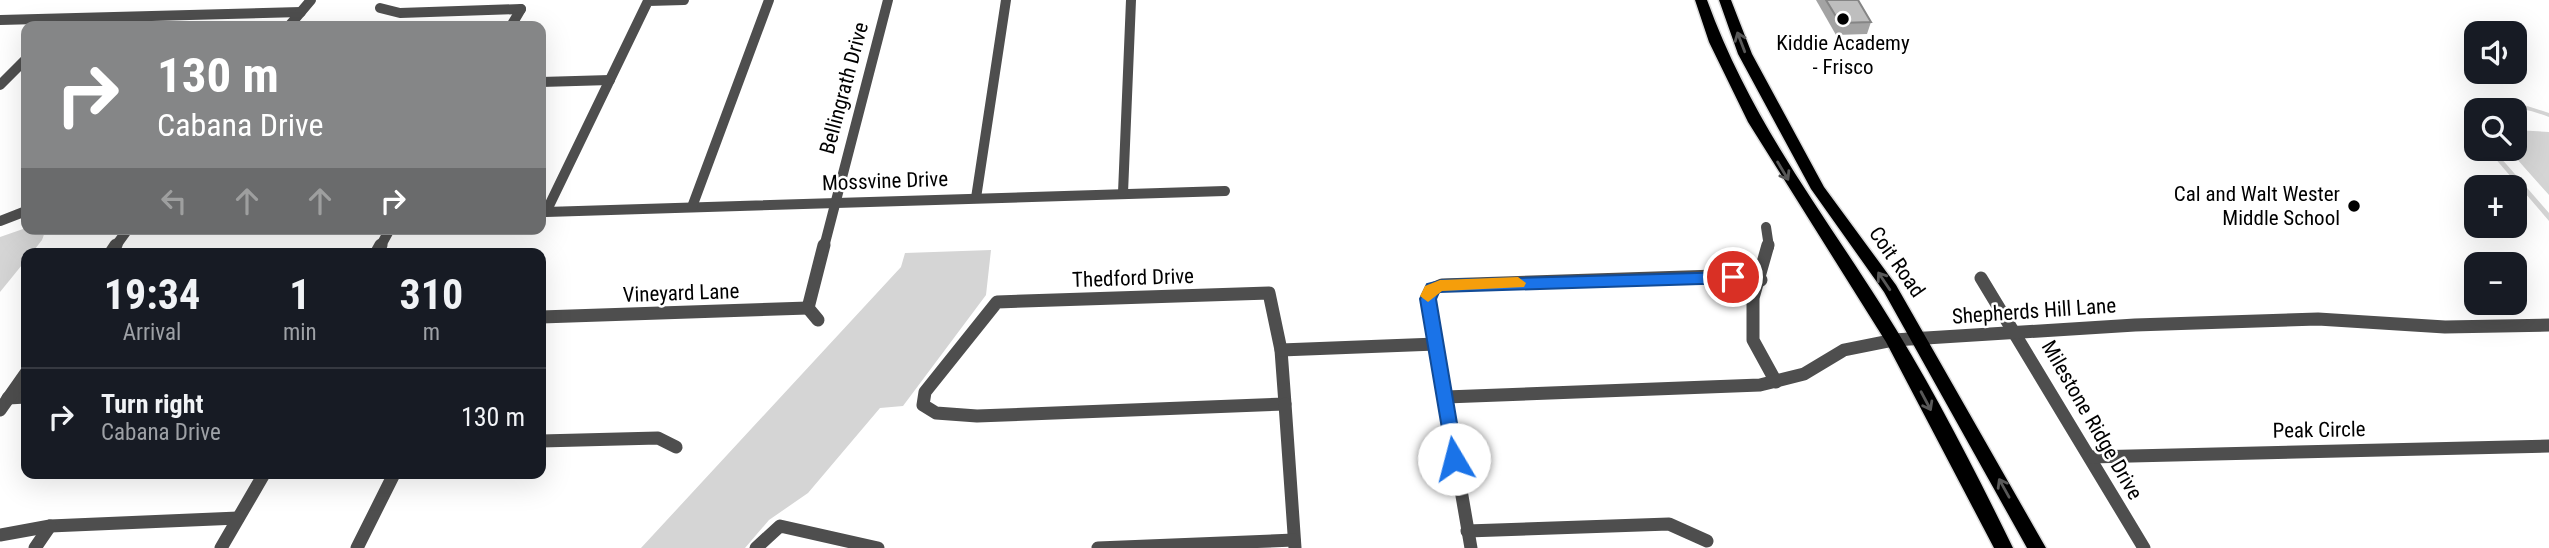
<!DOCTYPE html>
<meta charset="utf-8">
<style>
:root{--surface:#171b24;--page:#242831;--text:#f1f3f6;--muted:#9ea1a6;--line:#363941}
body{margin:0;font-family:"Roboto Condensed",sans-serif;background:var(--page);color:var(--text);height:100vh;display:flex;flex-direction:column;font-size:26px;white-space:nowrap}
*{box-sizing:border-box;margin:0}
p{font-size:23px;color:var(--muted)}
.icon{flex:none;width:38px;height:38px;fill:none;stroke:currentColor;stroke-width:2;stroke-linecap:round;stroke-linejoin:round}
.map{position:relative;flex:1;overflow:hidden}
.sheet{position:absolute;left:21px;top:248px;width:525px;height:231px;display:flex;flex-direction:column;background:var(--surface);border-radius:14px;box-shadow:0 7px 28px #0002}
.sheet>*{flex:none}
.hud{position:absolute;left:21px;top:21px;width:525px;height:214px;border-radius:14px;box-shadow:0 7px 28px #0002;background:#858687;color:#fff;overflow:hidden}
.controls{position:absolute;left:2464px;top:21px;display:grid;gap:14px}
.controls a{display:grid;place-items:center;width:63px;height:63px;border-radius:14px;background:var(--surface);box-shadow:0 7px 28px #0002;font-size:35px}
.pin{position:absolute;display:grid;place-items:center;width:60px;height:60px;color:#fff;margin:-30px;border:4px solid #fff;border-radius:50%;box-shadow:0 2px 7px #0007}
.me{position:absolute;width:77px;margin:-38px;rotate:352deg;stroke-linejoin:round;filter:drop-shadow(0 0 5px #0008)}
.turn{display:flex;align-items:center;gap:24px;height:147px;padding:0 21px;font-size:32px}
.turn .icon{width:91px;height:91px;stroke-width:2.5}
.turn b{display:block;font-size:49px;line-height:60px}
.lanes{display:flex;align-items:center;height:66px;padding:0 21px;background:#0003;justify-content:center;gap:35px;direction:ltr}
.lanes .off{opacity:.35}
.eta{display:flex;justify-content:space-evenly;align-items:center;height:119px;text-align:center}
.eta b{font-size:42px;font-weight:700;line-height:49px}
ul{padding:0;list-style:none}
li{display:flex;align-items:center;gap:21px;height:98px;padding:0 21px;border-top:2px solid var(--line)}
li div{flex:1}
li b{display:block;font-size:26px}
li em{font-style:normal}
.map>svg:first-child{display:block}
.green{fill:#d5d5d5}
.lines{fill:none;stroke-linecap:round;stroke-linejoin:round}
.major-casing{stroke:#dbdbdb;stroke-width:3}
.minor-far1{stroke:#4e4e4e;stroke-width:10}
.minor{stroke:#4e4e4e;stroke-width:13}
.major{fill:#000;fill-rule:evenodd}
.wall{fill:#a3a3a3}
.building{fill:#bebebe;stroke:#858585;stroke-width:2}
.oneway{stroke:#595959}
.route{fill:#1a73e8;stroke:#114b97;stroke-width:2}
.slow{fill:#f59e0b}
.poi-dot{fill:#000;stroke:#fff;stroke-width:2.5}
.labels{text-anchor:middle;stroke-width:5;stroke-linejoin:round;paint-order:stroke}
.poi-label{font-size:21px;fill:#000;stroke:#fff}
.street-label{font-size:21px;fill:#000;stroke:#fff}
</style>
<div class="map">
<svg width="2549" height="548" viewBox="0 0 2549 548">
<rect width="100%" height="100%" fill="#fff"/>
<!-- green -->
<g class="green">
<path d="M2490 102 2524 105 2549 113V117C2524 107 2502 105 2476 110L2474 121 2476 136 2468 126 2466 114 2474 106Z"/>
<polygon points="2515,130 2549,132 2549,195 2508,149 2515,149"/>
<polygon points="2487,149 2493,149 2549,213 2549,221"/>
<polygon points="26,228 46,229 42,240 31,254 26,254 26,260 0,292 0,237"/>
<polygon points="991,250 986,295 903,406 880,408 808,493 769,520 745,548 641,548 901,267 905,253"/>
</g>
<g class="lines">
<!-- major casing -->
<g class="major-casing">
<g id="major">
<path d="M1695 0H1707C1750 118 1815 201 1881 305 1930 382 1973 466 2013 548H1994L1886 342 1748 122 1709 42Z"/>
<polygon points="1719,0 1731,0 1752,54 1824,187 1896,285 2046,548 2027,548 1884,292 1811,189 1738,54"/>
</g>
</g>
<!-- minor-far1 -->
<g class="minor-far1">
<polyline points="684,0 648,1 546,212 1225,191"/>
<polyline points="380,8 400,13 521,9"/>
<polyline points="0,20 301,12"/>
<polyline points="289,26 311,0"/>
<polyline points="511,26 521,9"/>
<polyline points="541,82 610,80"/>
<polyline points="0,85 26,59"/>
<polyline points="1123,193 1131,0"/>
<polyline points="976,198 1006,0"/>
<polyline points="692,207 769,0"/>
<polyline points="0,221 26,211"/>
<polyline points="1766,227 1769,247"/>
<polyline points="115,247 128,229"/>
<polyline points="380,247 390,229"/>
<polyline points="824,247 888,0"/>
</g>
<!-- minor -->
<g class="minor">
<polyline points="1768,245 1753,298 1753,340 1776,382"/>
<polyline points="110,254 116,245"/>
<polyline points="376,254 381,245"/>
<polyline points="1981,278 2144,548"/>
<polygon points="1269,293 1281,350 1285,404 977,416 936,413 923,405 925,392 997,302"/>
<polyline points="808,308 824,245"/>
<polyline points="808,308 818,320"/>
<polyline points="541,317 808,308"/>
<polyline points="1281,350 1436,344"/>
<polyline points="1446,397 1760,385 1804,374 1844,350 1894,340 2135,325 2318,319 2445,327 2549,325"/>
<polyline points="8,398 26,397"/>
<polyline points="1285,404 1295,548"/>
<polyline points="0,410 26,373"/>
<polyline points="541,441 658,438 676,447"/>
<polyline points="2090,457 2549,446"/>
<polyline points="1467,531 1669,524 1707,541"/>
<polyline points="0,535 50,526 238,518"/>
<polyline points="35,548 50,526"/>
<polyline points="221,548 264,474"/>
<polyline points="357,548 394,474"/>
<polyline points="756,548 780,526 878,548"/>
<polyline points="1098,548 1294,540"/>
<polyline points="1471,548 1428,299 1431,290 1442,285 1716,276 1761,280"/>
</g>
<!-- major -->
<use href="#major" class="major"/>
</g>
<!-- wall -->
<polygon class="wall" points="1816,0 1858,0 1871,22 1867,34 1836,35"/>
<!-- building -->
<polygon class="building" points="1826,0 1858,0 1871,22 1840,23"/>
<!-- one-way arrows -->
<defs><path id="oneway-shaft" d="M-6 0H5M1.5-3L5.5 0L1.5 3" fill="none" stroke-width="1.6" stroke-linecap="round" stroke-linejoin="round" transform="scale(1.75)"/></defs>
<g class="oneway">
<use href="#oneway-shaft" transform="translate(1741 42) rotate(-111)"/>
<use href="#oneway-shaft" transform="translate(1783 171) rotate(59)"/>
<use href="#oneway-shaft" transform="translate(1884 281) rotate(-124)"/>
<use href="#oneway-shaft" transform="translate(1926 401) rotate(62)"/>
<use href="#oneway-shaft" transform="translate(2004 488) rotate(-119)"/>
</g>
<!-- route -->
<polygon class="route" points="1733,272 1741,277 1733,283 1439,292 1436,299 1463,459 1461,464 1448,464 1420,299 1427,284 1443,280"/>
<!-- slow -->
<polygon class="slow" points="1518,277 1526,283 1524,287 1442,291 1428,302 1420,296 1425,286 1440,280"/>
<!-- markers -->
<g class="poi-dot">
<circle cx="1843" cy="19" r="7"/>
<circle cx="2354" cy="206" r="7"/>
</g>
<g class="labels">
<!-- poi labels -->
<g class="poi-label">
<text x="1843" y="50">Kiddie Academy<tspan x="1843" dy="24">- Frisco</tspan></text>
<text x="2340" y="201" text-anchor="end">Cal and Walt Wester<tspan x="2340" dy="24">Middle School</tspan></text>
</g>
<!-- street labels -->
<g class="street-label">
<text transform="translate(844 88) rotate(-75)" y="7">Bellingrath Drive</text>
<text transform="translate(885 181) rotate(-2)" y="7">Mossvine Drive</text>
<text transform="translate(1897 262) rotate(55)" y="7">Coit Road</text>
<text transform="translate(1133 278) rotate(-2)" y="7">Thedford Drive</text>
<text transform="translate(681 293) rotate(-2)" y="7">Vineyard Lane</text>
<text transform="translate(2034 311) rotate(-4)" y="7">Shepherds Hill Lane</text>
<text transform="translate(2092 420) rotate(60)" y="7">Milestone Ridge Drive</text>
<text transform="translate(2319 430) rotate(-1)" y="7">Peak Circle</text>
</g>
</g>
</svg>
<div class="controls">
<a><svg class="icon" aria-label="sound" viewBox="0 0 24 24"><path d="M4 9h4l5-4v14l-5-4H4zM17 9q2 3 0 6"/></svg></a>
<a><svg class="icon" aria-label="search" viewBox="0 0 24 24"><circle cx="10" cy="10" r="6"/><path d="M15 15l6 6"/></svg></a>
<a>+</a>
<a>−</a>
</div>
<div class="pin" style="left:1733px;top:277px;background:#d93025"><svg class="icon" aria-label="arrive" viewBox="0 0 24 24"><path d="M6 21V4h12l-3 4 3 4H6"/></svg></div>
<svg class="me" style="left:1454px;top:459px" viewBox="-20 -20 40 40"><circle r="19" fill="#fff"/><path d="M0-13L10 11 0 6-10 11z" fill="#1a73e8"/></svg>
<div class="hud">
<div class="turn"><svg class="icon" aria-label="right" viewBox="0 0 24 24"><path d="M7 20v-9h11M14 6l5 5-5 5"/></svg><div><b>130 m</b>Cabana Drive</div></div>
<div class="lanes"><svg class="icon off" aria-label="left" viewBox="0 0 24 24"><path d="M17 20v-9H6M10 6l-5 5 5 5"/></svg><svg class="icon off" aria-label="ahead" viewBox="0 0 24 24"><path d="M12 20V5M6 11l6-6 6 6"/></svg><svg class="icon off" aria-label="ahead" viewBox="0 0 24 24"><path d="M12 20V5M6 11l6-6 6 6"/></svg><svg class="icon" aria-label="right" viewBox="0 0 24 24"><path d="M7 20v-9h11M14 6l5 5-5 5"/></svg></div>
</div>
<section class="sheet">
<div class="eta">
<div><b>19:34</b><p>Arrival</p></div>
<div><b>1</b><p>min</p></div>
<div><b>310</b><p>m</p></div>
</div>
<ul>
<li><svg class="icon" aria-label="right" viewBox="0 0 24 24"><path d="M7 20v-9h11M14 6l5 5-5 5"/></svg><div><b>Turn right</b><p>Cabana Drive</p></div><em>130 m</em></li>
</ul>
</section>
</div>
